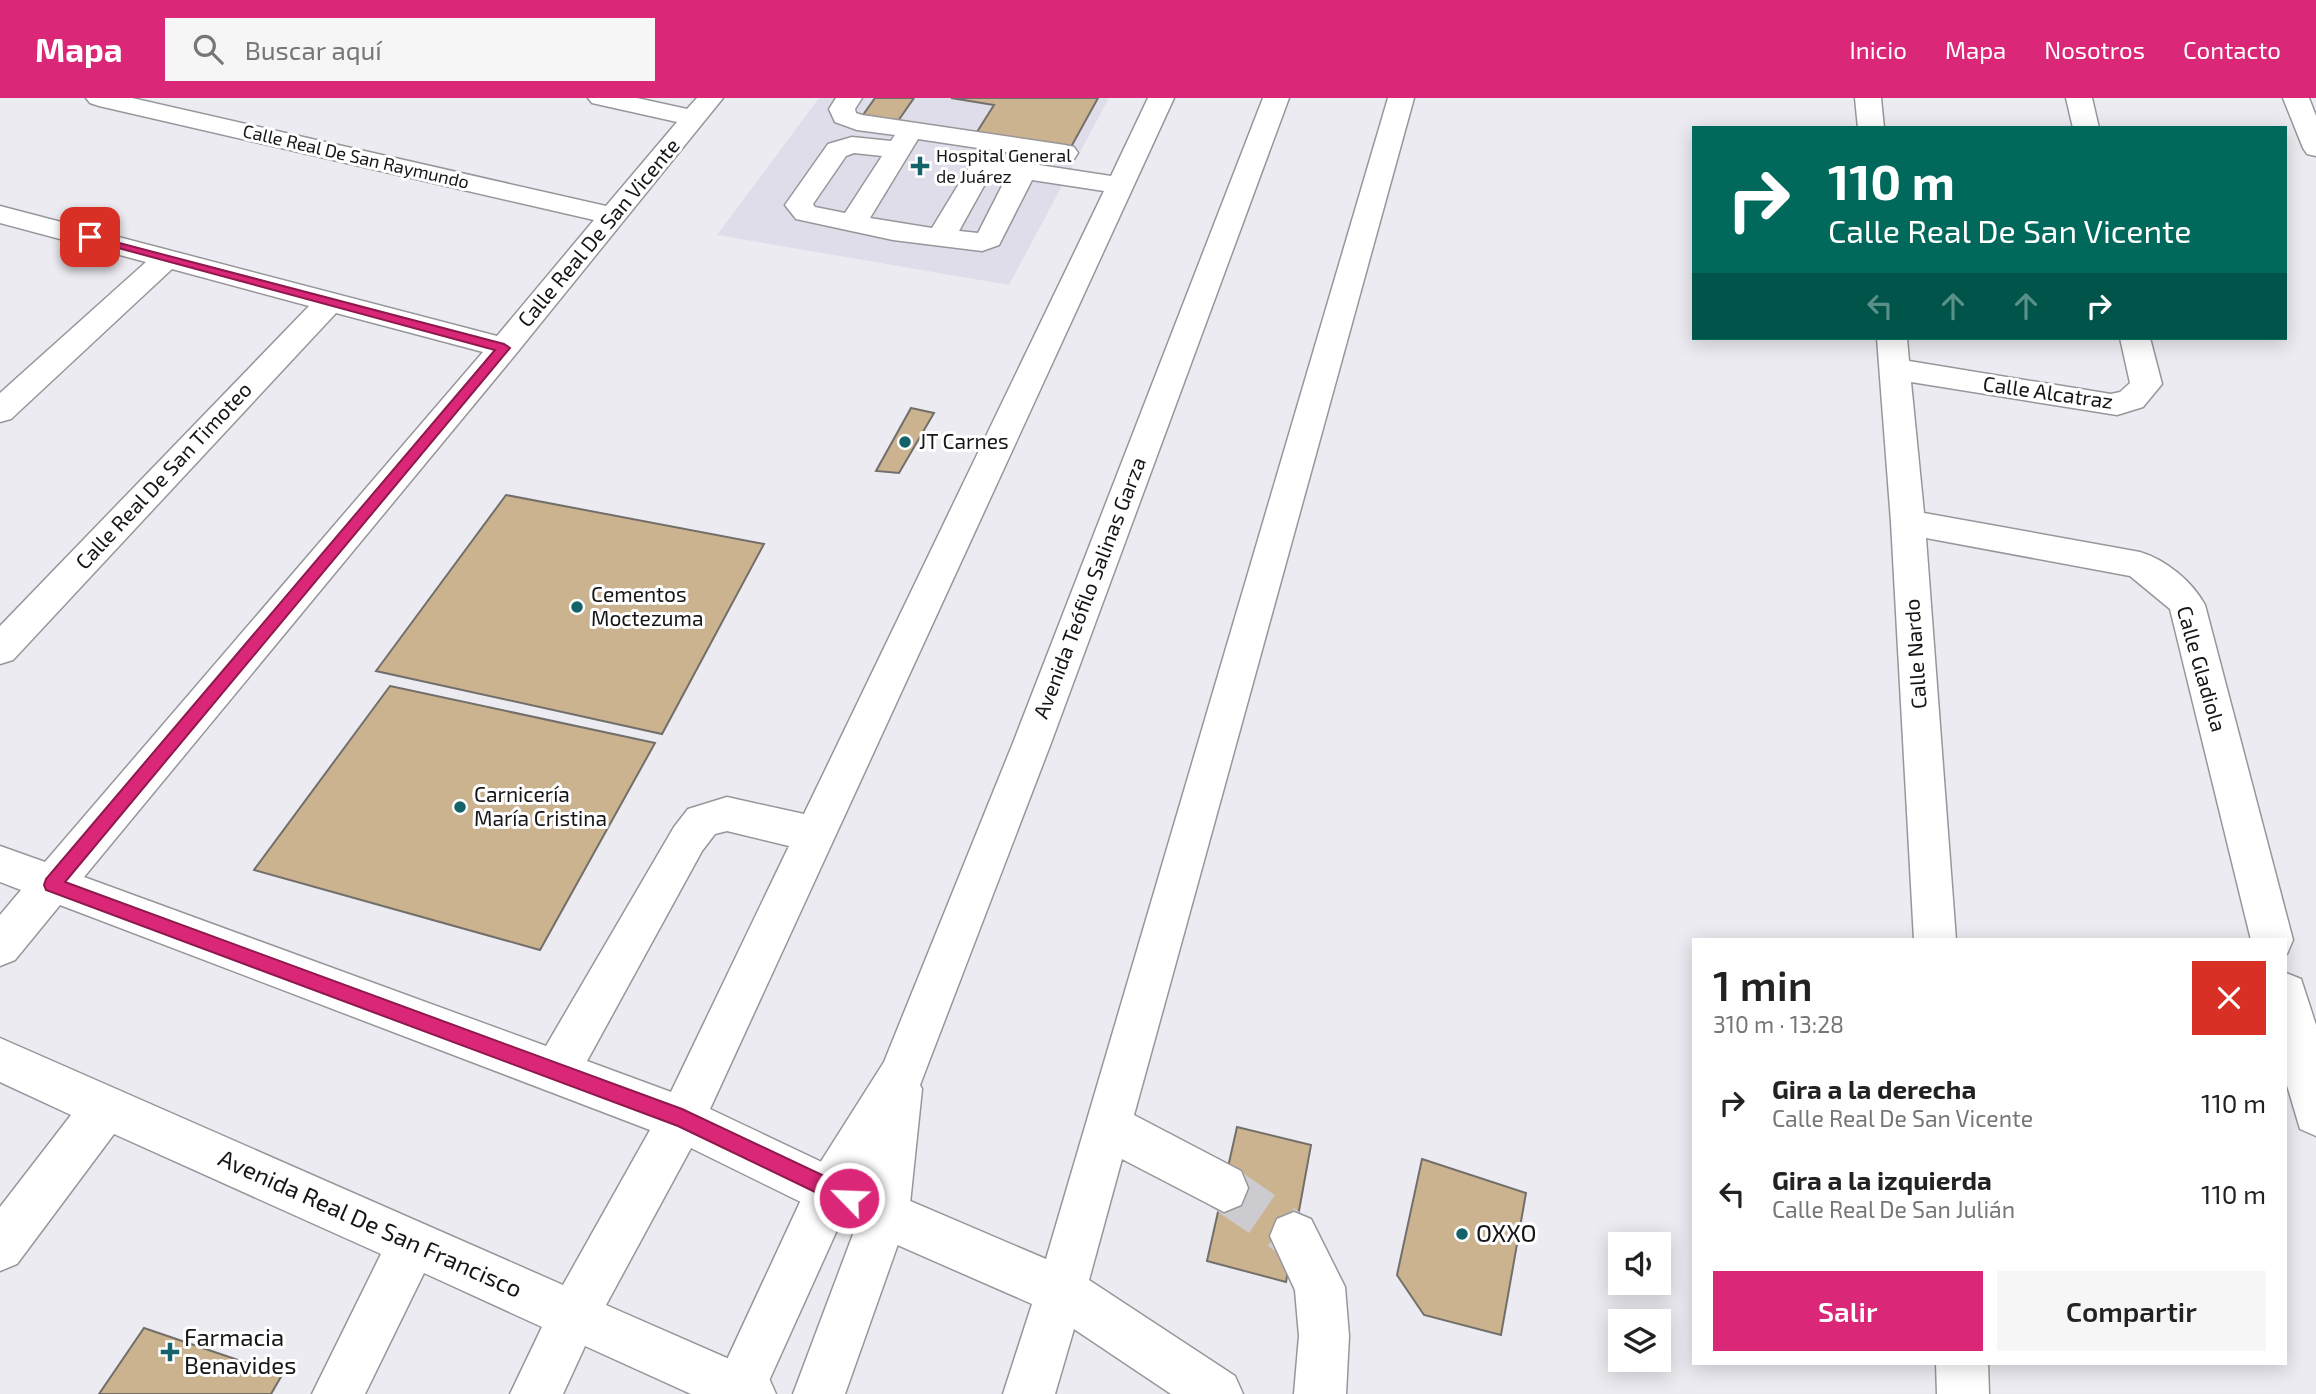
<!DOCTYPE html>
<html lang="es">
<meta charset="utf-8">
<style>
:root{--surface:#fff;--page:#f6f6f6;--text:#222;--muted:#767676;--accent:#db2777}
body{margin:0;font-family:"Exo 2",sans-serif;background:var(--page);color:var(--text);height:100vh;display:flex;flex-direction:column;font-size:26px;white-space:nowrap}
*{box-sizing:border-box;margin:0}
p{font-size:23px;color:var(--muted)}
.icon{flex:none;width:38px;height:38px;fill:none;stroke:currentColor;stroke-width:2;stroke-linecap:round;stroke-linejoin:round}
.map{position:relative;flex:1;overflow:hidden}
.panel{position:absolute;left:1692px;top:840px;width:595px;height:427px;display:flex;flex-direction:column;background:var(--surface);border-radius:0px;box-shadow:0 4px 18px #0003}
.panel>*{flex:none}
.guide{position:absolute;left:1692px;top:28px;width:595px;height:214px;border-radius:0px;box-shadow:0 4px 18px #0003;background:#00695c;color:#fff;overflow:hidden}
.fabs{position:absolute;left:1608px;top:1134px;display:grid;gap:14px}
.fabs a{display:grid;place-items:center;width:63px;height:63px;border-radius:0px;background:var(--surface);box-shadow:0 4px 18px #0003;font-size:35px}
.pin{position:absolute;display:grid;place-items:center;width:60px;height:60px;color:#fff;margin:-30px;border-radius:14px;box-shadow:0 4px 10px #0006}
.me{position:absolute;width:77px;margin:-38px;rotate:294deg;stroke-linejoin:round;filter:drop-shadow(0 0 5px #0008)}
.turn{display:flex;align-items:center;gap:24px;height:147px;padding:0 21px;font-size:32px}
.turn .icon{width:91px;height:91px;stroke-width:2.5}
.turn b{display:block;font-size:49px;line-height:60px}
.lanes{display:flex;align-items:center;height:66px;padding:0 21px;background:#0003;justify-content:center;gap:35px;direction:ltr}
.lanes .off{opacity:.35}
.round{display:grid;place-items:center;flex:none;width:74px;height:74px;border-radius:0px;background:var(--page)}
.overview{display:flex;align-items:center;justify-content:space-between;height:119px;padding:0 21px}
h1{font-size:42px;font-weight:600;line-height:52px}
.primary-button{display:flex;gap:14px;margin-top:auto;padding:14px 21px}
.primary-button a{flex:1;height:80px;border-radius:0px;background:var(--accent);color:#fff;font-size:28px;font-weight:600;line-height:80px;text-align:center}
.primary-button a+a{background:var(--page);color:var(--text)}
ul{padding:0;list-style:none}
li{display:flex;align-items:center;gap:21px;height:91px;padding:0 21px}
li div{flex:1}
li b{display:block;font-size:26px}
li em{font-style:normal}
header{display:flex;align-items:center;gap:42px;box-sizing:border-box;height:98px;padding:0 35px;background:var(--accent);color:#fff}
header strong{font-size:33px}
nav{display:flex;gap:38px;margin-inline-start:auto;font-size:24px}
.search{width:490px;height:63px;background:var(--page);display:flex;align-items:center;gap:18px;box-sizing:border-box;padding:0 24px;border-radius:0px;color:var(--muted);font-size:26px}
.map>svg:first-child{display:block}
.built{fill:#e0ddea}
.building{fill:#ccb38f;stroke:#726f6a;stroke-width:2}
.lines{fill:none;stroke-linecap:round;stroke-linejoin:round}
.minor-tunnel{stroke:#cccbd0;stroke-width:46;stroke-dasharray:46 23;stroke-linecap:butt}
.minor-casing{stroke:#97969b;stroke-width:3}
.major-casing{stroke:#97969b;stroke-width:3}
.minor{fill:#fff;fill-rule:evenodd}
.major{fill:#fff;fill-rule:evenodd}
.route{fill:#db2777;stroke:#8e194d;stroke-width:2}
.poi-dot{fill:#14636a;stroke:#fff;stroke-width:2.5}
.labels{text-anchor:middle;stroke-width:6;stroke-linejoin:round;paint-order:stroke}
.far-poi-label{font-size:18px;fill:#161517;stroke:#fff;text-anchor:start}
.far-street-label{font-size:18px;fill:#161517;stroke:#fff}
.street-label{font-size:21px;fill:#161517;stroke:#fff}
.poi-label{font-size:21px;fill:#161517;stroke:#fff;text-anchor:start}
.near-street-label{font-size:24px;fill:#161517;stroke:#fff}
.near-poi-label{font-size:24px;fill:#161517;stroke:#fff;text-anchor:start}
</style>
<header>
<strong>Mapa</strong>
<div class="search"><svg class="icon" aria-label="search" viewBox="0 0 24 24"><circle cx="10" cy="10" r="6"/><path d="M15 15l6 6"/></svg>Buscar aquí</div>
<nav><a>Inicio</a><a>Mapa</a><a>Nosotros</a><a>Contacto</a></nav>
</header>
<div class="map">
<svg width="2316" height="1296" viewBox="0 0 2316 1296">
<rect width="100%" height="100%" fill="#ecebf1"/>
<!-- built -->
<polygon class="built" points="819,0 1109,0 1009,187 717,137"/>
<!-- building -->
<g class="building">
<polygon points="875,0 914,0 898,23 863,17"/>
<polygon points="951,0 1098,0 1071,49 977,34 994,7"/>
<polygon points="911,310 934,315 899,375 876,373"/>
<polygon points="506,397 764,446 662,636 376,573"/>
<polygon points="390,588 655,645 540,852 254,772"/>
<polygon points="1237,1029 1311,1047 1286,1184 1207,1163"/>
<polygon points="1422,1061 1526,1095 1501,1237 1424,1217 1397,1177"/>
<polygon points="144,1230 282,1277 271,1296 99,1296"/>
</g>
<g class="lines">
<!-- minor-tunnel -->
<polyline class="minor-tunnel" points="1224,1090 1294,1138"/>
<!-- minor casing -->
<g class="minor-casing">
<g id="minor">
<path d="M86 0H132L606 108 677 24 592 5 588 0H637L687 11 697 0H723L515 257 84 779 546 948 674 729 688 711 727 699 804 716 1104 93 1032 82 999 147 982 153 893 142 796 121 785 107 828 46 852 39 891 43 895 37 857 32 835 24 829 11 836 0H862L855 11 856 15 862 17 1065 47 1074 49 1078 55 1074 61 1065 63 918 41 870 120 932 130 971 66 993 60 1111 78 1148 0H1174L710 1011 847 1076 1046 1161 1388 0H1414L1134 1017 1241 1073 1248 1090 1241 1107 1224 1114 1122 1061 1089 1182 1235 1278 1243 1296H1171L1074 1231 1055 1296H1003L1032 1206 813 1110 691 1050 606 1207 768 1278 776 1296H691L585 1248 563 1296H510L542 1229 424 1175 365 1296H312L381 1156 114 1036 17 1166 0 1173V1109L71 1017 0 984V940L563 1187 650 1032 60 807 15 862 0 868V817L21 792 0 784V748L45 764 483 254 336 215 13 562 0 566V528L309 208 172 171 11 321 0 324V295L146 164 0 125V108L497 238 594 122 99 8 90 5ZM854 55 882 58 845 115 815 109 813 106 846 58ZM994 76 1007 78 978 135 959 133 990 77ZM727 733 789 748 671 994 587 963 702 753 715 736Z"/>
<polygon points="1855,0 1881,0 1884,30 1858,30"/>
<polygon points="2066,0 2092,0 2099,30 2073,30"/>
<polygon points="2283,0 2309,0 2316,18 2316,58 2307,56 2303,50"/>
<path d="M1877 240H1907L1909 263 2111 296 2120 294 2130 285 2120 240H2150L2162 286 2143 309 2117 317 1911 284 1924 415 2140 454C2166 462 2192 483 2205 507L2293 842 2287 856 2286 842H2251L2170 511 2130 478 1926 440 1956 842H1914L1891 424Z"/>
<polygon points="2286,875 2301,881 2316,927 2316,1038 2300,1031 2286,984"/>
<polygon points="1294,1114 1311,1121 1345,1189 1349,1238 1346,1296 1294,1296 1299,1238 1295,1192 1270,1138 1277,1121"/>
<polygon points="1936,1265 1988,1265 1989,1296 1937,1296"/>
</g>
</g>
<!-- major casing -->
<g class="major-casing">
<polygon id="major" points="1263,0 1289,0 1051,645 920,987 922,991 909,1115 845,1296 793,1296 861,1115 865,1079 847,1110 763,1296 711,1296 813,1076 884,964 1013,645"/>
</g>
<!-- minor -->
<use href="#minor" class="minor"/>
<!-- major -->
<use href="#major" class="major"/>
</g>
<!-- route -->
<polygon class="route" points="85,136 504,246 510,250 65,784 682,1011 856,1093 858,1100 856,1107 849,1110 842,1107 678,1028 46,792 44,787 46,781 495,252 85,141"/>
<!-- markers -->
<g class="poi-dot">
<path d="M916.5 57.5h7v7h7v7h-7v7h-7v-7h-7v-7h7z"/>
<circle cx="905" cy="344" r="7"/>
<circle cx="577" cy="509" r="7"/>
<circle cx="460" cy="709" r="7"/>
<circle cx="1462" cy="1136" r="7"/>
<path d="M166.5 1243.5h7v7h7v7h-7v7h-7v-7h-7v-7h7z"/>
</g>
<g class="labels">
<!-- far-poi labels -->
<g class="far-poi-label">
<text x="936" y="64">Hospital General<tspan x="936" dy="21">de Juárez</tspan></text>
</g>
<!-- far-street labels -->
<g class="far-street-label">
<text transform="translate(356 59) rotate(13)" y="6">Calle Real De San Raymundo</text>
</g>
<!-- street labels -->
<g class="street-label">
<text transform="translate(599 135) rotate(-50)" y="7">Calle Real De San Vicente</text>
<text transform="translate(2048 295) rotate(8)" y="7">Calle Alcatraz</text>
<text transform="translate(164 378) rotate(-47)" y="7">Calle Real De San Timoteo</text>
<text transform="translate(1090 490) rotate(-69)" y="7">Avenida Teófilo Salinas Garza</text>
<text transform="translate(1916 556) rotate(-94)" y="7">Calle Nardo</text>
<text transform="translate(2201 571) rotate(74)" y="7">Calle Gladiola</text>
</g>
<!-- poi labels -->
<g class="poi-label">
<text x="919" y="351">JT Carnes</text>
<text x="591" y="504">Cementos<tspan x="591" dy="24">Moctezuma</tspan></text>
<text x="474" y="704">Carnicería<tspan x="474" dy="24">María Cristina</tspan></text>
</g>
<!-- near-street labels -->
<g class="near-street-label">
<text transform="translate(370 1126) rotate(24)" y="8">Avenida Real De San Francisco</text>
</g>
<!-- near-poi labels -->
<g class="near-poi-label">
<text x="1476" y="1144">OXXO</text>
<text x="184" y="1248">Farmacia<tspan x="184" dy="28">Benavides</tspan></text>
</g>
</g>
</svg>
<div class="fabs">
<a><svg class="icon" aria-label="sound" viewBox="0 0 24 24"><path d="M4 9h4l5-4v14l-5-4H4zM17 9q2 3 0 6"/></svg></a>
<a><svg class="icon" aria-label="layers" viewBox="0 0 24 24"><path d="M12 4l9 5-9 5-9-5zM3 14l9 5 9-5"/></svg></a>
</div>
<div class="pin" style="left:90px;top:139px;background:#d93025"><svg class="icon" aria-label="arrive" viewBox="0 0 24 24"><path d="M6 21V4h12l-3 4 3 4H6"/></svg></div>
<svg class="me" style="left:849px;top:1100px" viewBox="-20 -20 40 40"><circle r="17" fill="#db2777" stroke="#fff" stroke-width="3"/><path d="M0-11L8 9 0 5-8 9z" fill="#fff"/></svg>
<div class="guide">
<div class="turn"><svg class="icon" aria-label="right" viewBox="0 0 24 24"><path d="M7 20v-9h11M14 6l5 5-5 5"/></svg><div><b>110 m</b>Calle Real De San Vicente</div></div>
<div class="lanes"><svg class="icon off" aria-label="left" viewBox="0 0 24 24"><path d="M17 20v-9H6M10 6l-5 5 5 5"/></svg><svg class="icon off" aria-label="ahead" viewBox="0 0 24 24"><path d="M12 20V5M6 11l6-6 6 6"/></svg><svg class="icon off" aria-label="ahead" viewBox="0 0 24 24"><path d="M12 20V5M6 11l6-6 6 6"/></svg><svg class="icon" aria-label="right" viewBox="0 0 24 24"><path d="M7 20v-9h11M14 6l5 5-5 5"/></svg></div>
</div>
<section class="panel">
<div class="overview"><div><h1>1 min</h1><p>310 m · 13:28</p></div><a class="round" style="background:#d93025;color:#fff"><svg class="icon" aria-label="close" viewBox="0 0 24 24"><path d="M6 6l12 12M18 6L6 18"/></svg></a></div>
<ul>
<li><svg class="icon" aria-label="right" viewBox="0 0 24 24"><path d="M7 20v-9h11M14 6l5 5-5 5"/></svg><div><b>Gira a la derecha</b><p>Calle Real De San Vicente</p></div><em>110 m</em></li>
<li><svg class="icon" aria-label="left" viewBox="0 0 24 24"><path d="M17 20v-9H6M10 6l-5 5 5 5"/></svg><div><b>Gira a la izquierda</b><p>Calle Real De San Julián</p></div><em>110 m</em></li>
</ul>
<div class="primary-button"><a>Salir</a><a>Compartir</a></div>
</section>
</div>
